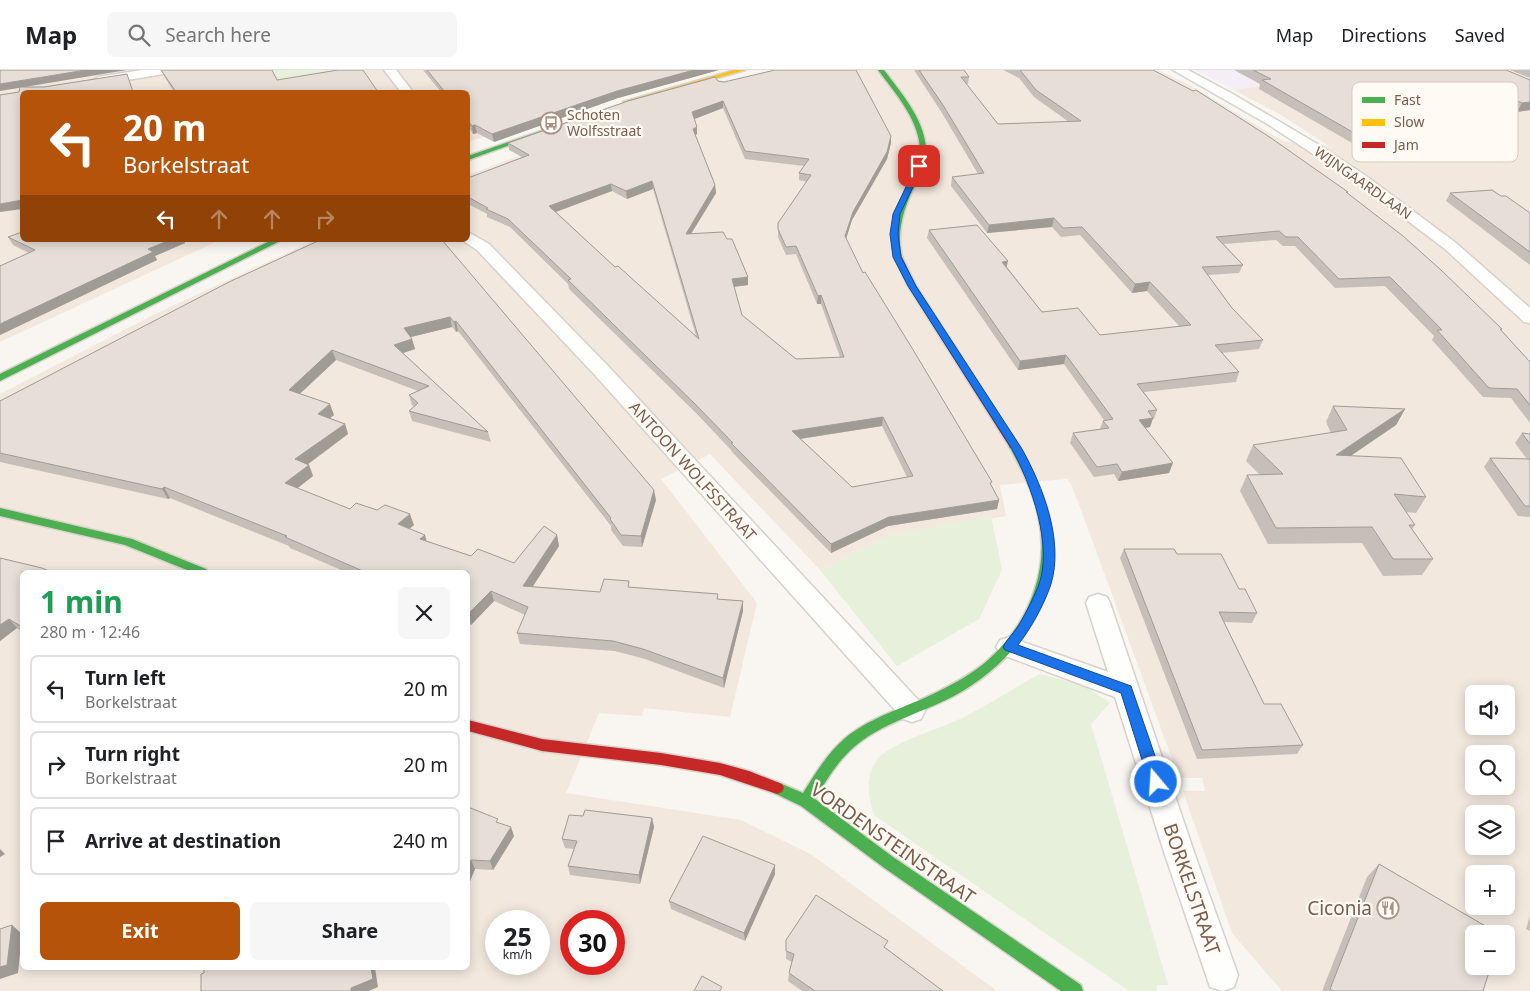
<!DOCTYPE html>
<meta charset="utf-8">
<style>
:root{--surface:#fff;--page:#f6f6f6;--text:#202124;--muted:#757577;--line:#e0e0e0;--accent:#b45309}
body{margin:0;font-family:"Noto Sans",sans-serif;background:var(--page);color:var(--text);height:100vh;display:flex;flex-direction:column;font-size:19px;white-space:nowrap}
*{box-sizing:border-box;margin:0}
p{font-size:16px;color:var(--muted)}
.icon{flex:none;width:28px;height:28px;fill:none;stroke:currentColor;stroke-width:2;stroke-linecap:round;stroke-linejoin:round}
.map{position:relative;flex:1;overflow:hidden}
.panel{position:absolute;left:20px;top:500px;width:450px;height:400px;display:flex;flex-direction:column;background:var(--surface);border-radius:8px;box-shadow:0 2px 12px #0003}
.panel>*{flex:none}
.guide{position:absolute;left:20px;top:20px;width:450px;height:152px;border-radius:8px;box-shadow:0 2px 12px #0003;background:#b45309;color:#fff;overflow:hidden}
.tools{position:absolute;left:1465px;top:615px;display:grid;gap:10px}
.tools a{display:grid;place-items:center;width:50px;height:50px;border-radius:8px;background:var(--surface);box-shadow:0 2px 12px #0003;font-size:25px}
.speed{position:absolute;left:485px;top:840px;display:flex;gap:10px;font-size:25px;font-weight:700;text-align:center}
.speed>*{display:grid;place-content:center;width:65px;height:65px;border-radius:50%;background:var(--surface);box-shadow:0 2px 12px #0003;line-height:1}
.speed small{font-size:12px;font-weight:400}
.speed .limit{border:8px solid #d22;background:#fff;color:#111}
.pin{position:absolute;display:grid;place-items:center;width:42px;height:42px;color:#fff;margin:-21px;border-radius:10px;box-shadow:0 2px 8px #0006}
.me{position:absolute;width:55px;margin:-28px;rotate:342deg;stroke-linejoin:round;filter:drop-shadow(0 0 4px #0008)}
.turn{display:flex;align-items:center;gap:18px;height:105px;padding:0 20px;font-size:22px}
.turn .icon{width:65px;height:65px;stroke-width:2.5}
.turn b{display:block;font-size:35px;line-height:42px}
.lanes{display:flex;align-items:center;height:48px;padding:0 20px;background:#0003;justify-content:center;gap:25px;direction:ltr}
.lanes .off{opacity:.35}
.round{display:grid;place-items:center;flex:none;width:52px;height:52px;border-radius:8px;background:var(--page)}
.head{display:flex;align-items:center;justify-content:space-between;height:85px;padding:0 20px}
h1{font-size:30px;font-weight:700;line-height:38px;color:#1e9e55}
.primary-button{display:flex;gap:10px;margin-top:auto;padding:10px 20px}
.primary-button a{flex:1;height:58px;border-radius:8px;background:var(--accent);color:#fff;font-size:20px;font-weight:700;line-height:58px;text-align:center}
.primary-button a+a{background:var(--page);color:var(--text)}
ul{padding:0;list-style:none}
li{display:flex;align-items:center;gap:15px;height:68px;margin:0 10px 8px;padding:0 10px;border:2px solid var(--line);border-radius:8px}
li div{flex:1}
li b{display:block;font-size:19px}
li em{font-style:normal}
header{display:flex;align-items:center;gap:30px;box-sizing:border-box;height:70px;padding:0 25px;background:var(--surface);border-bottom:1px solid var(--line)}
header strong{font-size:24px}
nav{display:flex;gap:28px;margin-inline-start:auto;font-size:18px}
.search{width:350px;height:45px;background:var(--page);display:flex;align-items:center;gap:12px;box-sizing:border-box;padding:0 18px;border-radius:8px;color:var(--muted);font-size:19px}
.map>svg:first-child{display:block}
.residential{fill:#f2e8de;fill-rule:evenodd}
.education{fill:#f6eef6}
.green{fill:#e7f0db}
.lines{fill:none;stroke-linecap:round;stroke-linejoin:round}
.street-casing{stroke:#d7d1cb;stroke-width:3}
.fast-casing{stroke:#d9d2cb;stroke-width:3}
.slow-casing{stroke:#d9d2cb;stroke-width:3}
.jam-casing{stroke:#d9d2cb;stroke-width:3}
.street{fill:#fefefd;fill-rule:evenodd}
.fast{fill:#4caf50;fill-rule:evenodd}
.slow{fill:#ffc107;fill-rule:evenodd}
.jam{fill:#c62828;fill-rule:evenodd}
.wall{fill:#c6bfb9;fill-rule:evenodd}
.shaded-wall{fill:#a19b96}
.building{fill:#e6ded7;stroke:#a19b96;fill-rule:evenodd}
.route{fill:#1a73e8;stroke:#114b97}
.labels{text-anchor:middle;stroke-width:4.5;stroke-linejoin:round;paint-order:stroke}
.far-poi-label{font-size:14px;fill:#7a5c4d;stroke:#fffaf3;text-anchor:start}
.far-street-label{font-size:14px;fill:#7a5c4d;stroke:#fffaf3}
.street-label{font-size:16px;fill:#7a5c4d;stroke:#fffaf3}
.near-street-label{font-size:19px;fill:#7a5c4d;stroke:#fffaf3}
.near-poi-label{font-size:19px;fill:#7a5c4d;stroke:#fffaf3;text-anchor:end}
.key{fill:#fffaf3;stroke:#d7cbc1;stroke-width:1}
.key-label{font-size:14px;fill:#7a5c4d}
</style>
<header>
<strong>Map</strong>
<div class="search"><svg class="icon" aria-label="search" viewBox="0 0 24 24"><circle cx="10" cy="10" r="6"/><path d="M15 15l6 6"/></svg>Search here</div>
<nav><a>Map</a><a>Directions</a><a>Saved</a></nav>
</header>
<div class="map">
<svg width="1530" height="921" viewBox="0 0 1530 921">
<rect width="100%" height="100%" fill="#f9f5f0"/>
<!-- residential -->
<g class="residential">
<polygon points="0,0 708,0 568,39 468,72 468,22 22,22 22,170 220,170 0,272"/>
<path d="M808 0H1158L1191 16 1283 71 1329 76 1281 45 1234 20 1359 0H1530V921H1282L1232 863 1183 721H1205L1202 708H1179L1094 475 1072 416 1067 409 1000 415 1006 446 892 465 820 500 710 384 661 409 757 533 730 647 644 638 642 646 599 643 566 723 741 750 812 785 997 921H0V324L153 245 315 170H468V105L547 75ZM22 502H468V898H22ZM1474 624H1506V656H1474ZM1474 684H1506V716H1474ZM1474 744H1506V776H1474ZM1474 804H1506V836H1474ZM496 851H539V894H496ZM571 851H614V894H571ZM1474 864H1506V896H1474Z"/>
</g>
<!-- education -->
<polygon class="education" points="1195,0 1327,0 1264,15 1234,20"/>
<!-- green -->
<g class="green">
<polygon points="273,0 369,0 282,14"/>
<polygon points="991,446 1002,500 979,549 897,596 820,500 892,465"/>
<path d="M1039 604 1084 615 1110 633 1091 654 1168 915H1157L1156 921H1129L874 745C868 727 865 706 877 690 890 672 944 658 966 646 991 633 1015 618 1039 604Z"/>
</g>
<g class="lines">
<!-- street casing -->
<g class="street-casing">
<g id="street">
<polygon points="142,0 169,0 163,4 98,15 92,11 98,7"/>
<polygon points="384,0 396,0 413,22 401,22"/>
<polygon points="1173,0 1188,0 1231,23 1324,78 1369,108 1456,173 1530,238 1530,253 1524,252 1445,179 1359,114 1269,55"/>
<polygon points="468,162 489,174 608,296 921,633 925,641 921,649 912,652 903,649 594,304 477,180 462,170 468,170"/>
<polygon points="1098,524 1107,527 1110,533 1195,785 1238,905 1234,917 1223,921 1210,917 1206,905 1165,785 1115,627 1000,584 996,577 1000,570 1009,567 1108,602 1086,533 1089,527"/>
</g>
</g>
<!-- fast casing -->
<g class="fast-casing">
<g id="fast">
<path d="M878 0H884C901 23 923 47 926 77 928 89 921 102 916 113 904 138 896 160 902 187L898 189 894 187C888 158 898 135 910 110 915 100 921 88 920 77 917 47 895 23 878 0Z"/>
<polygon points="541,61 546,62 468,90 468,86"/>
<polygon points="272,170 282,170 0,311 0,304"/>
<path d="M1014 373 1019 376C1031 398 1043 421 1049 445 1068 522 1020 590 954 626 922 643 881 653 853 678 837 692 826 711 815 729L893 787 1081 915 1083 921H1061L883 797 801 736 772 722 770 718 772 714 777 712 803 723C815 704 827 684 844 669 871 646 908 637 939 621 955 613 972 604 987 591 1028 555 1051 500 1038 445 1033 421 1021 398 1009 376Z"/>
<polygon points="0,438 132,469 206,499 208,502 192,502 125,475 0,446"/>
</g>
</g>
<!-- slow casing -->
<g class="slow-casing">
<polygon id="slow" points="735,0 745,0 628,33 623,32"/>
</g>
<!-- jam casing -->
<g class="jam-casing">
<g id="jam">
<polygon points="895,185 902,187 916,216 1019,376 1018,378 1010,378 1009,376 908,216 894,187"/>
<polygon points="468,650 542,669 661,683 720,693 749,701 782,714 784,718 782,722 777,724 720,705 661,695 542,681 468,661"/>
</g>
</g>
<!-- street -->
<use href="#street" class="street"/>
<!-- fast -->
<use href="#fast" class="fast"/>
<!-- slow -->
<use href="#slow" class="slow"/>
<!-- jam -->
<use href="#jam" class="jam"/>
</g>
<!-- wall -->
<g class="wall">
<polygon points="161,0 277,10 378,22 174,22 164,6"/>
<polygon points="423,0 719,0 618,28 494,72 477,63 473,64 468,56 468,22 441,22"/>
<polygon points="914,0 964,0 969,7 968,14 966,14 998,54 1069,52 1034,27 1019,8 1003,0 1153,0 1348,122 1347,123 1502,259 1502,261 1530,292 1530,353 1511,328 1483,327 1432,270 1434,266 1385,216 1335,218 1295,176 1283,176 1276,170 1224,174 1243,195 1239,203 1208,205 1232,238 1263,270 1259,279 1222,283 1239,302 1236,312 1144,322 1157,340 1154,349 1153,349 1150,357 1145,358 1169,403 1118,411 1114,404 1094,407 1070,373 1073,363 1100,359 1103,351 1104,350 1064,294 1018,300 927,168 929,160 1007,197 1042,242 1100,265 1180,257 1147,221 1132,223 1080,165 1061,167 1052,157 987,163 951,116 952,107 978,104 942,43"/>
<polygon points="1234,0 1506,0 1530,40 1517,42 1508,38 1449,47 1446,53 1419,56 1441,80 1378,88 1259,19 1260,14"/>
<polygon points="1510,0 1530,0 1530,8"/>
<path d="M718 11 724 12 891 73 887 89 852 150 846 169 863 203 999 430 997 439 888 456 831 483 732 382 731 380 696 343 569 219 568 214 510 157 487 147V144L468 134V108L522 87 509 80 508 73ZM723 38 745 89 804 96 799 103V110L807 112 778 153V167L786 185 796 184 817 234H821L840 287 796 289 742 245 734 217 748 215V207L727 169 691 164 716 123 715 115 695 65 697 64 694 49ZM653 119 696 266 615 197 556 142 612 121 627 129ZM882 356 907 407 852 417 801 369Z"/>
<polygon points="1450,123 1530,143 1530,195 1446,131"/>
<polygon points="8,167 185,173 155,186 157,190 0,265 0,196 29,183 13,175"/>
<polygon points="442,170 656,430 642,477 623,476 611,460 611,456 458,261 456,262 452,257 410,267 412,269 415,279 403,283 488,362 491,372 412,351 409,341 414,337 412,335 409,325 418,321 336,290 300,324 334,345 330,348 345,354 348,364 307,395 309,395 313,406 297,418 350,439 414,455 409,459 427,471 471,486 514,493 557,465 559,476 532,517 600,522 630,517 718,529 743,531 743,541 724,618 645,589 615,581 520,574 517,563 525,545 494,531 471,555 468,553 468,502 346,502 290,478 289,476 170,428 168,429 0,392 0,331"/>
<polygon points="1333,336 1405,339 1396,355 1351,386 1426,427 1416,443 1406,442 1415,455 1412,459 1433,489 1422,505 1383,506 1362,473 1268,474 1240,421 1247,405 1260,405 1246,391 1253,375 1331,363 1326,352"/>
<polygon points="1522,363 1530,364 1530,447 1518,446 1484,397 1490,388 1527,389 1515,373"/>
<polygon points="1124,479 1239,519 1257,543 1252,553 1224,552 1264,634 1303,675 1297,684 1197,689 1120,488"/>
<polygon points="22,502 22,562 17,558 0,571"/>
<polygon points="468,737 500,754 514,766 493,800 475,799 468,816"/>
<polygon points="583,746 652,748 654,757 640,814 570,805 568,796 574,779 565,778 562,769"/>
<polygon points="1379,794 1483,921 1322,921 1367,807"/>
<polygon points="775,804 745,871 671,839 669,831"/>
<polygon points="1530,846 1530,861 1526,859"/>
<polygon points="786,870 886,878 943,921 802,921 788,911 789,903 792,892 786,889"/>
</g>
<!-- shaded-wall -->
<g class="shaded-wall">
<polygon points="86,0 127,0 0,21 0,14"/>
<polygon points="694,0 719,0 618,28 494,72 492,64 617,21"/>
<polygon points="1513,29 1508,38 1449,47 1446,53 1402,58 1406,49 1442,39"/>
<polygon points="723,31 723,38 692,50 692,42"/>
<polygon points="1530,32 1530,40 1517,42 1522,33"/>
<polygon points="475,55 477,63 473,64 472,56"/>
<polygon points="697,57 697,64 693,66 693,59"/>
<polygon points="891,66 891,73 887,89 852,150 844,175 845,166 853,142"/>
<polygon points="1445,71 1441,80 1378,88 1382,79"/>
<polygon points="652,111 653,119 627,129 626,121"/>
<polygon points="611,114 612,121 550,144 549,136"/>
<polygon points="715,115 716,123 686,172 686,164"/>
<polygon points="22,130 22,139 0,142 0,134"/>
<polygon points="1054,148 1052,157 987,163 989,155"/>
<polygon points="170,170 184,170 185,173 155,186 157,190 0,265 0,254 148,179"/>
<polygon points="1008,191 1006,200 1002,192"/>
<polygon points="748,207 748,215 732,217 732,209"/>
<polygon points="1150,212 1147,221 1132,223 1135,214"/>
<polygon points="821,225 821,234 817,234 818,226"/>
<polygon points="450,247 452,257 407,268 404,258"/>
<polygon points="456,251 458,261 456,262 454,252"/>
<polygon points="412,269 415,279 397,285 394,275"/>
<polygon points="332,280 336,290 293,330 289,320"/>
<polygon points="1066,285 1064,294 1018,300 1020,291"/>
<polygon points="330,334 334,345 322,354 318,344"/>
<polygon points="1405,339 1396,355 1328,401 1336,385"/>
<polygon points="883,347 882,356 792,370 792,361"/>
<polygon points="1153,348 1150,357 1136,360 1139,350"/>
<polygon points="345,354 348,364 300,400 295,389"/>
<polygon points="1173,393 1169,403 1118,411 1122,402"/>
<polygon points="309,395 313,406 290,424 285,413"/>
<polygon points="164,417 170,428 168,429 162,419"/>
<polygon points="654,420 656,430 642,477 641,466"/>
<polygon points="999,430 997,439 888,456 831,483 831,474 889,447"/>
<polygon points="410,444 414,455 402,465 398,454"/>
<polygon points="425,465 428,476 420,469"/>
<polygon points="557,465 559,476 526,527 523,516"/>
<polygon points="491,521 494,531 471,555 468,544"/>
<polygon points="743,531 743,541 724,618 723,608"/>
<polygon points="9,549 17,558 0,571 0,555"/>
<polygon points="652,748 654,757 640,814 639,805"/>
<polygon points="511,757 514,766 493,800 490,791"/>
<polygon points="0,779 5,784 0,787"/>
<polygon points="471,790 475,799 468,816 468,798"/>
<polygon points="775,795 775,804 745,871 744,863"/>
<polygon points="12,855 22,864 18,903 0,909 0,897"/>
<polygon points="371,898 375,898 378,917 369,921 351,921 351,918"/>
</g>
<!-- building -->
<g class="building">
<polygon points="0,0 86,0 0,14"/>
<polygon points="161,0 272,0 277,10 338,0 363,0 378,22 176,22"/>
<polygon points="427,0 694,0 617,21 492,64 475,55 472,56 468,51 468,22 445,22"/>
<path d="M775 0H856L891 66 887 82 853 142 845 166 863 203 865 202 912 278 992 412 990 413 999 430 889 447 831 474 731 373H733L695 334 568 210 571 209 508 149 486 139 488 138 468 127V108L529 85 508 73 628 31 715 7 718 11 724 12ZM723 31 745 81 809 89 799 103 811 105 778 153V159L786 177 796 176 818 226 821 225 844 287 796 289 742 245 732 209 748 207 732 169H727L723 162 686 164 715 115 693 59 697 57 692 42ZM652 111 668 165 699 269 618 196 615 197 549 136 611 114 626 121ZM883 347 913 406 852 417 792 361Z"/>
<polygon points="919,0 964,0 969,7 961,7 998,54 1081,51 1036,20 1020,0 1153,0 1193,21 1196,20 1271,68 1348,122 1346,122 1403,166 1441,200 1502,259 1500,259 1530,292 1530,335 1517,319 1489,318 1437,260 1442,260 1390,207 1339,209 1298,167 1286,167 1279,161 1216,167 1243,195 1202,197 1232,238 1263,270 1215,275 1239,302 1137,314 1157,340 1148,341 1153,348 1139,350 1173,393 1122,402 1117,394 1097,397 1073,363 1109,358 1103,351 1113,349 1066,285 1020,291 929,160 977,155 1008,191 1002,192 1042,242 1078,238 1100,265 1191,255 1150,212 1135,214 1082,157 1063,158 1054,148 989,155 952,107 984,103 943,35"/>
<polygon points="1253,0 1506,0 1530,10 1530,32 1522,33 1513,29 1442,39 1451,44 1406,49 1445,71 1382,79 1262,10 1271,9"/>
<polygon points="127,4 133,22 22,22 22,130 0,134 0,25 19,22 20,17 44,17"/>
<polygon points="1492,120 1501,126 1506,126 1530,143 1530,182 1450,123"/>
<polygon points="22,162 22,170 170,170 148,179 153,182 0,254 0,196 35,180 8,167"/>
<polygon points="320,170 442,170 654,420 641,466 621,465 610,449 611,448 456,251 454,252 450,247 404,258 412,269 394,275 488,362 409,341 418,333 409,325 429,316 332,280 289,320 330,334 318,344 345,354 295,389 309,395 285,413 350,439 356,433 377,440 385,435 410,444 398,454 425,465 420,469 471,486 478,479 514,493 544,456 557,465 523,516 600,522 604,509 629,511 628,517 718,524 717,529 743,531 723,608 643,579 613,571 517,563 528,537 491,521 468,544 468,502 365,502 285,467 287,466 164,417 162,419 0,383 0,331 229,212"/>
<polygon points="1333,336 1405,339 1336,385 1401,388 1426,427 1394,424 1415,455 1409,455 1433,489 1393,489 1372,457 1276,458 1247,405 1283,404 1253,375 1347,360"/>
<polygon points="1522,363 1530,364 1530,374"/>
<polygon points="1490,388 1530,389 1530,436 1525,436"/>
<polygon points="1124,479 1174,479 1177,484 1221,484 1239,519 1245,519 1257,543 1219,542 1264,634 1281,634 1303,675 1202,680"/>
<polygon points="0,488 42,498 51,502 22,502 22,557 9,549 0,555"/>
<polygon points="468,737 498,749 496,752 511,757 490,791 471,790 468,798"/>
<polygon points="585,740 652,748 639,805 568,796 577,771 562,769 569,745 583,746"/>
<polygon points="703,766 775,795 744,863 669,831"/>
<polygon points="1379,794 1499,864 1474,864 1474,896 1491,896 1483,921 1333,921 1330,919"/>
<polygon points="816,825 888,871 884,877 943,921 815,921 789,903 794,884 786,881 786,870"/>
<polygon points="12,855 7,895 0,897 0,859"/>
<polygon points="204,898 371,898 373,909 351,918 351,921 201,921 201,904 204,903"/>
<polygon points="702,906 722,917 720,921 694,921"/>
</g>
<!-- route -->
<path class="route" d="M917 94 923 96 900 144 898 164 901 187 916 216 1022 379C1043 417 1064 471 1051 514 1044 535 1031 558 1018 575L1131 616 1164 712 1161 716 1156 718 1151 716 1149 712 1121 623 1005 580 1003 577C1007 569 1014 563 1019 555 1026 543 1033 529 1038 517 1054 477 1031 414 1012 379L908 216 893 187 890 164 893 144Z"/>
<!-- icons -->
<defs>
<g id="bus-ring" transform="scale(1.125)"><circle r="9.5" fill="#fffaf3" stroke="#a69286" stroke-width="1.5"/><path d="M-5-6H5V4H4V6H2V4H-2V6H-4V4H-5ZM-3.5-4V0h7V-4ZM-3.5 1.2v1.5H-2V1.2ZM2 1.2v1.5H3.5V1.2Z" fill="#a69286"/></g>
<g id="restaurant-ring" transform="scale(1.125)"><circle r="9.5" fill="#fffaf3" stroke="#a69286" stroke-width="1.5"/><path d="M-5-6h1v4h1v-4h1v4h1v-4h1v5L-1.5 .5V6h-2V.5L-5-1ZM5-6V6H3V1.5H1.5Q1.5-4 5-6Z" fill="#a69286"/></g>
</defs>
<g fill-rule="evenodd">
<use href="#bus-ring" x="551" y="53"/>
<use href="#restaurant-ring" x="1388" y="838"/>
</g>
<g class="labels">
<!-- far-poi labels -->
<g class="far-poi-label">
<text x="567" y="50">Schoten<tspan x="567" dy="16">Wolfsstraat</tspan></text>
</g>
<!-- far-street labels -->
<g class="far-street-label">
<text transform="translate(1363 113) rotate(35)" y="5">WIJNGAARDLAAN</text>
</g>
<!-- street labels -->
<g class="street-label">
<text transform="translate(693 401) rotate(48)" y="6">ANTOON WOLFSSTRAAT</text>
</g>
<!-- near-street labels -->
<g class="near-street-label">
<text transform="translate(893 773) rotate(35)" y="7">VORDENSTEINSTRAAT</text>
<text transform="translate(1192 819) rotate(71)" y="7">BORKELSTRAAT</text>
</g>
<!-- near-poi labels -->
<g class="near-poi-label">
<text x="1372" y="845">Ciconia</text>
</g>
</g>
<!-- legend -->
<rect x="1352" y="12" width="166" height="80" rx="8" class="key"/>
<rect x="1362" y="27" width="23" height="6" fill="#4caf50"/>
<rect x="1362" y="49" width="23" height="7" fill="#ffc107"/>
<rect x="1362" y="72" width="23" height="6" fill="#c62828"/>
<g class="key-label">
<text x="1394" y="35">Fast</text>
<text x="1394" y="57">Slow</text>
<text x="1394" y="80">Jam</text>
</g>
</svg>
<div class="tools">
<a><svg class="icon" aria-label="sound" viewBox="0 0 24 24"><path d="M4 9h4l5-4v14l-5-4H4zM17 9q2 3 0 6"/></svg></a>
<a><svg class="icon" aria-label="search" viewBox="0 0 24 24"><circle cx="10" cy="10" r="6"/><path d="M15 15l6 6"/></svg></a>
<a><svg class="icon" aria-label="layers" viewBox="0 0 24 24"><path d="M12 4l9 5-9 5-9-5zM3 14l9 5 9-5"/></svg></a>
<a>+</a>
<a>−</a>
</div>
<div class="speed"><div>25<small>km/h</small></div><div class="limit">30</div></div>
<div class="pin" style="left:919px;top:96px;background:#d93025"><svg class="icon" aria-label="arrive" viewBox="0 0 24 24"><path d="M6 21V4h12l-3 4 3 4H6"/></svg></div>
<svg class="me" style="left:1156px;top:712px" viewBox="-20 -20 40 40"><circle r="17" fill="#1a73e8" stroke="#fff" stroke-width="3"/><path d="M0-11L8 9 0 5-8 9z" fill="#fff"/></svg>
<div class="guide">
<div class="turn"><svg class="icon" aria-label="left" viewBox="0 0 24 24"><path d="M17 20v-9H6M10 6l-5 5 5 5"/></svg><div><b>20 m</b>Borkelstraat</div></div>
<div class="lanes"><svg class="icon" aria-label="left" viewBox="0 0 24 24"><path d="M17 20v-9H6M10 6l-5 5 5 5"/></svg><svg class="icon off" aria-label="ahead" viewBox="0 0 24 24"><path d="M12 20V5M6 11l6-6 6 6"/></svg><svg class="icon off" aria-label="ahead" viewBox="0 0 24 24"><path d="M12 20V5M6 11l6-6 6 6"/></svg><svg class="icon off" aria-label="right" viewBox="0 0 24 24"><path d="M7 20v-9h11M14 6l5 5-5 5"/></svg></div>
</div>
<section class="panel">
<div class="head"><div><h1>1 min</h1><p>280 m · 12:46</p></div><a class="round"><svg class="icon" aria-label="close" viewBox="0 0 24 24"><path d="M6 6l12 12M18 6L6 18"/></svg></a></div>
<ul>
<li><svg class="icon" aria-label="left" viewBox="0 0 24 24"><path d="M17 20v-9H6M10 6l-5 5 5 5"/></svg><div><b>Turn left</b><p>Borkelstraat</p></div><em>20 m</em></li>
<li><svg class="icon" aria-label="right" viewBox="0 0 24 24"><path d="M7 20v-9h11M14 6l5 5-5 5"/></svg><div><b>Turn right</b><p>Borkelstraat</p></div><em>20 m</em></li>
<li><svg class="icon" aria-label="arrive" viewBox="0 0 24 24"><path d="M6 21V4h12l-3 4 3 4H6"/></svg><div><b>Arrive at destination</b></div><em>240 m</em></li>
</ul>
<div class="primary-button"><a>Exit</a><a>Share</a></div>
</section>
</div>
